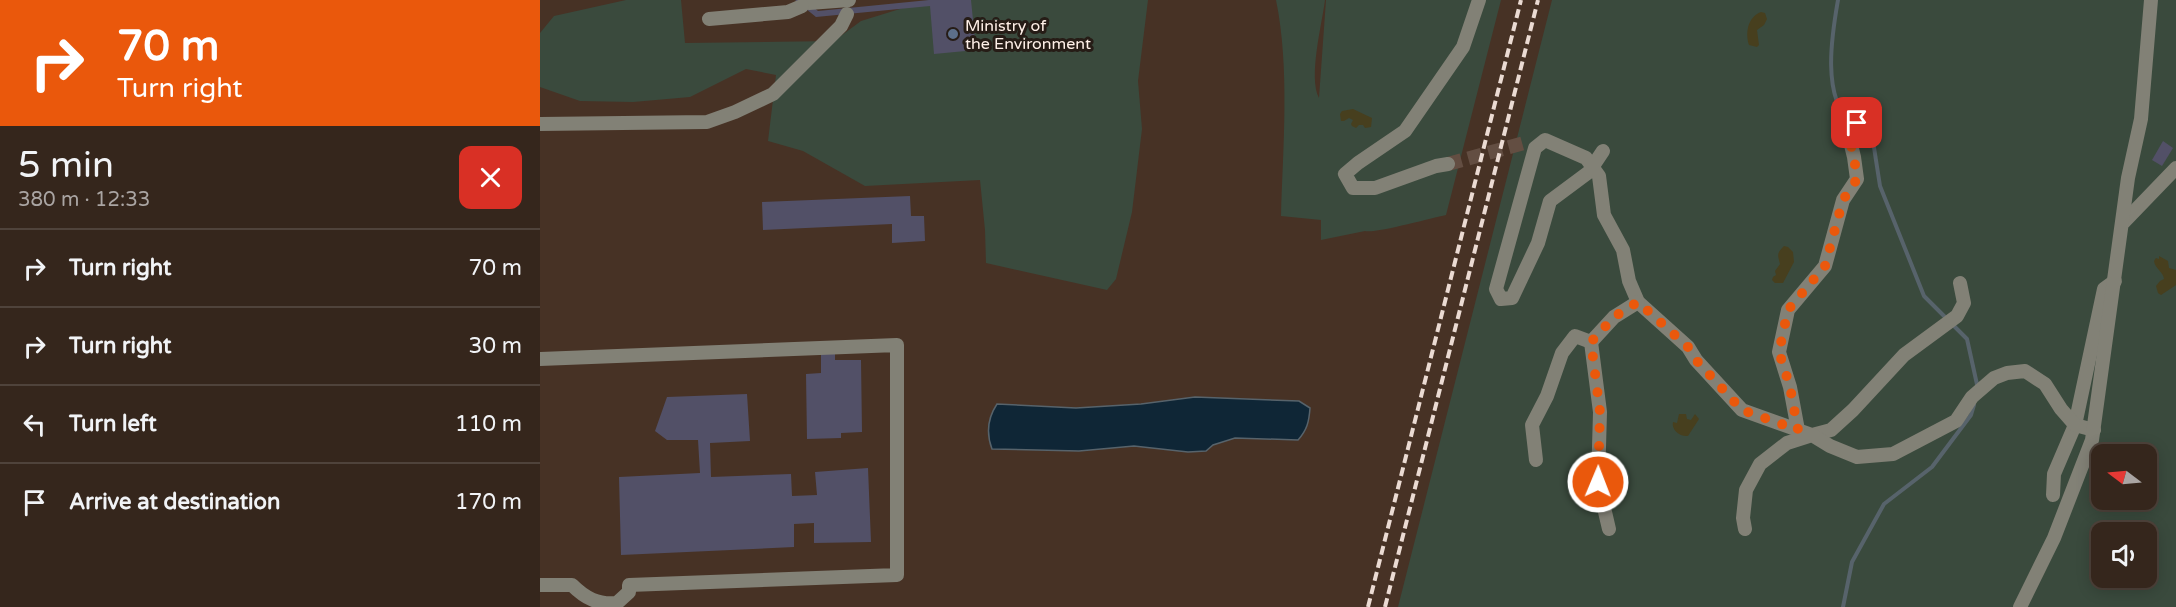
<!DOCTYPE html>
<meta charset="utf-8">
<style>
:root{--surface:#35261c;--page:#403229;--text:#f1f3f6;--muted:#aaa5a3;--line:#4f433b}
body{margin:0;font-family:"Varela Round",sans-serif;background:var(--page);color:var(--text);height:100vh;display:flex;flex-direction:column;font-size:22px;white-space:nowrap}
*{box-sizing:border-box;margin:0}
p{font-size:20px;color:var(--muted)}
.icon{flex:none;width:33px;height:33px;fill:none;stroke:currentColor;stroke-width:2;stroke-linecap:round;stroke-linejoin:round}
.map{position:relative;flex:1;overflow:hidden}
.drawer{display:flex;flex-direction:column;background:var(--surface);width:540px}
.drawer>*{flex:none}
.banner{background:#ea580c;color:#fff;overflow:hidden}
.needle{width:39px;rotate:286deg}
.buttons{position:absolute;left:1551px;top:444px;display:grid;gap:12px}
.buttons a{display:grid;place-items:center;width:66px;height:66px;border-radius:12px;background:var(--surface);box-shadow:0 3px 15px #0003,0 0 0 2px var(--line);font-size:30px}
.pin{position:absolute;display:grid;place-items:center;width:51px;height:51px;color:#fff;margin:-26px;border-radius:12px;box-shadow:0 3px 9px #0006}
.me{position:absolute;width:66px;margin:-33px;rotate:1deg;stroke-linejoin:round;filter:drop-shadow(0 0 4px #0008)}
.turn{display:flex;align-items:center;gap:21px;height:126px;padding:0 18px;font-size:27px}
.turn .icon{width:78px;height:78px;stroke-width:2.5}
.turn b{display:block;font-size:42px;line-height:51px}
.round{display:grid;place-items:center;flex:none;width:63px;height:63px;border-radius:12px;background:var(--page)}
.overview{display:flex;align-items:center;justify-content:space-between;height:102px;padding:0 18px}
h1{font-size:36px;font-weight:600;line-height:45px}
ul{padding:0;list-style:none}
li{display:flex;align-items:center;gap:18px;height:78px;padding:0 18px;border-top:2px solid var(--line)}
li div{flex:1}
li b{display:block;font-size:22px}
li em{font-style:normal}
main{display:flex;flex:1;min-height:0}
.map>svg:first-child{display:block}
.green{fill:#3a4a3d;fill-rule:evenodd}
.sand{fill:#473f1e}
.water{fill:#0f2636;stroke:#57636b;stroke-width:1.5}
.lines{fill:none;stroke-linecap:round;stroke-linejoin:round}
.stream{stroke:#57636b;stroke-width:4}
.building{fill:#525067}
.minor-tunnel{stroke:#634e42;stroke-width:14;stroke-dasharray:14 7;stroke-linecap:butt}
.minor{stroke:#828176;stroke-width:14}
.rail{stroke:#ebdbd3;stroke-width:4;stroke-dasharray:9 4.5;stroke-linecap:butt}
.route{stroke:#ea580c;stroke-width:10;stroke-dasharray:0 18}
.service-dot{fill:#5c6f8a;stroke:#261c16;stroke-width:2}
.labels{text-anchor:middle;stroke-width:6;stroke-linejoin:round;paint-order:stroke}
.poi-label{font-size:16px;fill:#fff0e8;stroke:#261c16;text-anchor:start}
</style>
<main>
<section class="drawer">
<div class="banner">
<div class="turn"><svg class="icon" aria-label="right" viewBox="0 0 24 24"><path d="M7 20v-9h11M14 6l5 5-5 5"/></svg><div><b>70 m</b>Turn right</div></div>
</div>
<div class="overview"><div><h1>5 min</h1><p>380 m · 12:33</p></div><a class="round" style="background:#d93025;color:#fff"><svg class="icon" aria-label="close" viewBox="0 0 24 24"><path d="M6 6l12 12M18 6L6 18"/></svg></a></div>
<ul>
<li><svg class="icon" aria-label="right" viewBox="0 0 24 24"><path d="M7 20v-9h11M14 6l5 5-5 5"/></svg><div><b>Turn right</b></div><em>70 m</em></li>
<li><svg class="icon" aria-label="right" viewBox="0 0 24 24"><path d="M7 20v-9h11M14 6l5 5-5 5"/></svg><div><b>Turn right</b></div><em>30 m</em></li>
<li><svg class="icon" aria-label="left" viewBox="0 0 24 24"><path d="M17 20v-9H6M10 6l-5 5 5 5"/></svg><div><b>Turn left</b></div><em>110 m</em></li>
<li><svg class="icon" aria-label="arrive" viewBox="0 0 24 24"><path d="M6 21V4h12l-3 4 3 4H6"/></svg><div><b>Arrive at destination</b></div><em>170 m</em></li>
</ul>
</section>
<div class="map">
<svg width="1636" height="607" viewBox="0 0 1636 607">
<rect width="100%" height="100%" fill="#473225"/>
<!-- green -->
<g class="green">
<polygon points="86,0 141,0 145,43 294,41 321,21 389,0 608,0 598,81 602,129 592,212 576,279 567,290 446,263 445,230 440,180 325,186 263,151 228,141 236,75 206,69 150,97 93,102 40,101 0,87 0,33 14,16"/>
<path d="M736 0H785C782 24 768 77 779 98L786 0H961L906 215C891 218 834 234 825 231L781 240V220L741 216C743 147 750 68 736 0Z"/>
<path d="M1012 0H1636V607H858ZM1562 454H1606V500H1562ZM1562 532H1606V578H1562Z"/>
</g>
<!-- sand -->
<g class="sand">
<path d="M1221 12 1225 13 1227 19 1224 25 1217 30 1219 45 1217 47 1209 45C1205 32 1208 17 1221 12Z"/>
<polygon points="813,109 832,118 831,127 825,128 823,125 819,125 816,128 812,126 811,124 813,120 809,118 804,121 801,121 800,114 802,111"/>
<path d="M1244 246 1248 247 1253 252 1254 262 1243 283H1235L1232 280 1233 277 1236 275 1235 271 1240 264C1238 255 1236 254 1244 246Z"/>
<path d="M1619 256 1628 261 1629 268 1636 270V285L1621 295 1618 293 1616 286 1620 281 1624 279C1623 271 1615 269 1614 261L1616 258 1619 259Z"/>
<path d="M1139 414H1146L1147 419 1151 420 1155 414 1159 419 1148 436C1140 437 1131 430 1133 422L1137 423Z"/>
</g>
<!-- water -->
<path class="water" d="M655 397 759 401 770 408C769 422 767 430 758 440L695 438 673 445 666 451 648 452 594 446 539 451 452 449C446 433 447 419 457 404L536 408 601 404Z"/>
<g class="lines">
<!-- stream -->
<g class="stream">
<path d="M1298 0C1292 34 1281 98 1312 124"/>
<polyline points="1318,129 1333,141 1340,186 1384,296 1427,339 1438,389"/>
<polyline points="1303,607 1312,562 1344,504 1392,467 1431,415 1434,405"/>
</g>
</g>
<!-- building -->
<g class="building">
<polygon points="255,0 265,0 278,11 389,0 431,0 436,50 394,54 390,6 276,17"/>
<polygon points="1623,141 1633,148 1622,166 1612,160"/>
<polygon points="370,196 371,216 384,216 385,241 352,243 352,224 223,230 222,202"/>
<polygon points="295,352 295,360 321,360 322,432 301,433 301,438 267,439 266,374 281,373 281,353"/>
<polygon points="207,394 210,441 170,443 171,477 251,474 252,496 277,495 275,472 328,468 331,542 274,543 274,523 254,524 254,547 81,555 79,477 160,473 158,440 127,440 115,431 127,397"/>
</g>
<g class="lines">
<!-- minor-tunnel -->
<polyline class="minor-tunnel" points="908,164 988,142"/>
<!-- minor -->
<g class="minor">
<polyline points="269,3 309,0"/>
<polyline points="169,19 248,12 262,6"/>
<polyline points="0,124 167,122 195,112 233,94 301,26 307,14"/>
<polyline points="1063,151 1049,172 1010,201 998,243 972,298 961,299 956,289 995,148 1005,140 1046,158 1059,176 1064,215 1083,250 1089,281 1098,302 1148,347 1156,360 1202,410 1272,435 1291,430 1313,410 1364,355 1417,316 1424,303 1420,283"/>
<polyline points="908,164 896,166 835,188 813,188 805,174 818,163 865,131 923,47 939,0"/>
<polyline points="1584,222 1636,168"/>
<polyline points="1051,342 1060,412 1058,482 1069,529"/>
<path d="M0 359 357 345V575L89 585V592L77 603C58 605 45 598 32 585H0"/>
<polyline points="1258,430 1250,387 1239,352 1248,310 1285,266 1303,200 1317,179 1314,157 1308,133 1326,113"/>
<polyline points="996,460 992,425 1007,396 1022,353 1035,336 1051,342 1074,317 1098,302"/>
<polyline points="1513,495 1514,474 1535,425 1564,289 1575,281"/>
<polyline points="1205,529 1203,518 1206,490 1220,464 1247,443 1272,435 1290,446 1317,457 1353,454 1416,421 1432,397 1454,378 1467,373 1485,371 1505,384 1521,409 1535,425 1554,430"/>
<polyline points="1480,607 1514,538 1552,440 1588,178 1601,119 1611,0"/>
</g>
<!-- rail -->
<g class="rail">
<polyline points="828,607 981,0"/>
<polyline points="845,607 998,0"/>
</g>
</g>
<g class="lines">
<!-- route -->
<polyline class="route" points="1058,482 1060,412 1051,342 1074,317 1098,302 1148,347 1156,360 1202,410 1258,430 1250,387 1239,352 1248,310 1285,266 1303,200 1317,179 1314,157 1308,133 1317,123"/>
</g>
<!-- markers -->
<circle class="service-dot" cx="413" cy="34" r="6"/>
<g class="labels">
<!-- poi labels -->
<g class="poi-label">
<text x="425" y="31">Ministry of<tspan x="425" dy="18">the Environment</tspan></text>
</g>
</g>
</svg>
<div class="buttons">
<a><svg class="needle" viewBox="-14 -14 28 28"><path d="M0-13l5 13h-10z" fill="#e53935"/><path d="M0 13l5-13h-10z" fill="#aaa5a3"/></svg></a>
<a><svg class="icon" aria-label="sound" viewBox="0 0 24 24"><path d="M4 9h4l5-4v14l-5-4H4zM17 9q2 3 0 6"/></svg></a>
</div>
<div class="pin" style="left:1317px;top:123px;background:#d93025"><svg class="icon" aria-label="arrive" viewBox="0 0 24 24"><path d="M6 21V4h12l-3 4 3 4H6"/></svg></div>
<svg class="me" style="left:1058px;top:482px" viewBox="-20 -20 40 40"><circle r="17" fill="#ea580c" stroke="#fff" stroke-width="3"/><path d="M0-11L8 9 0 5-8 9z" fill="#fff"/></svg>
</div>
</main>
